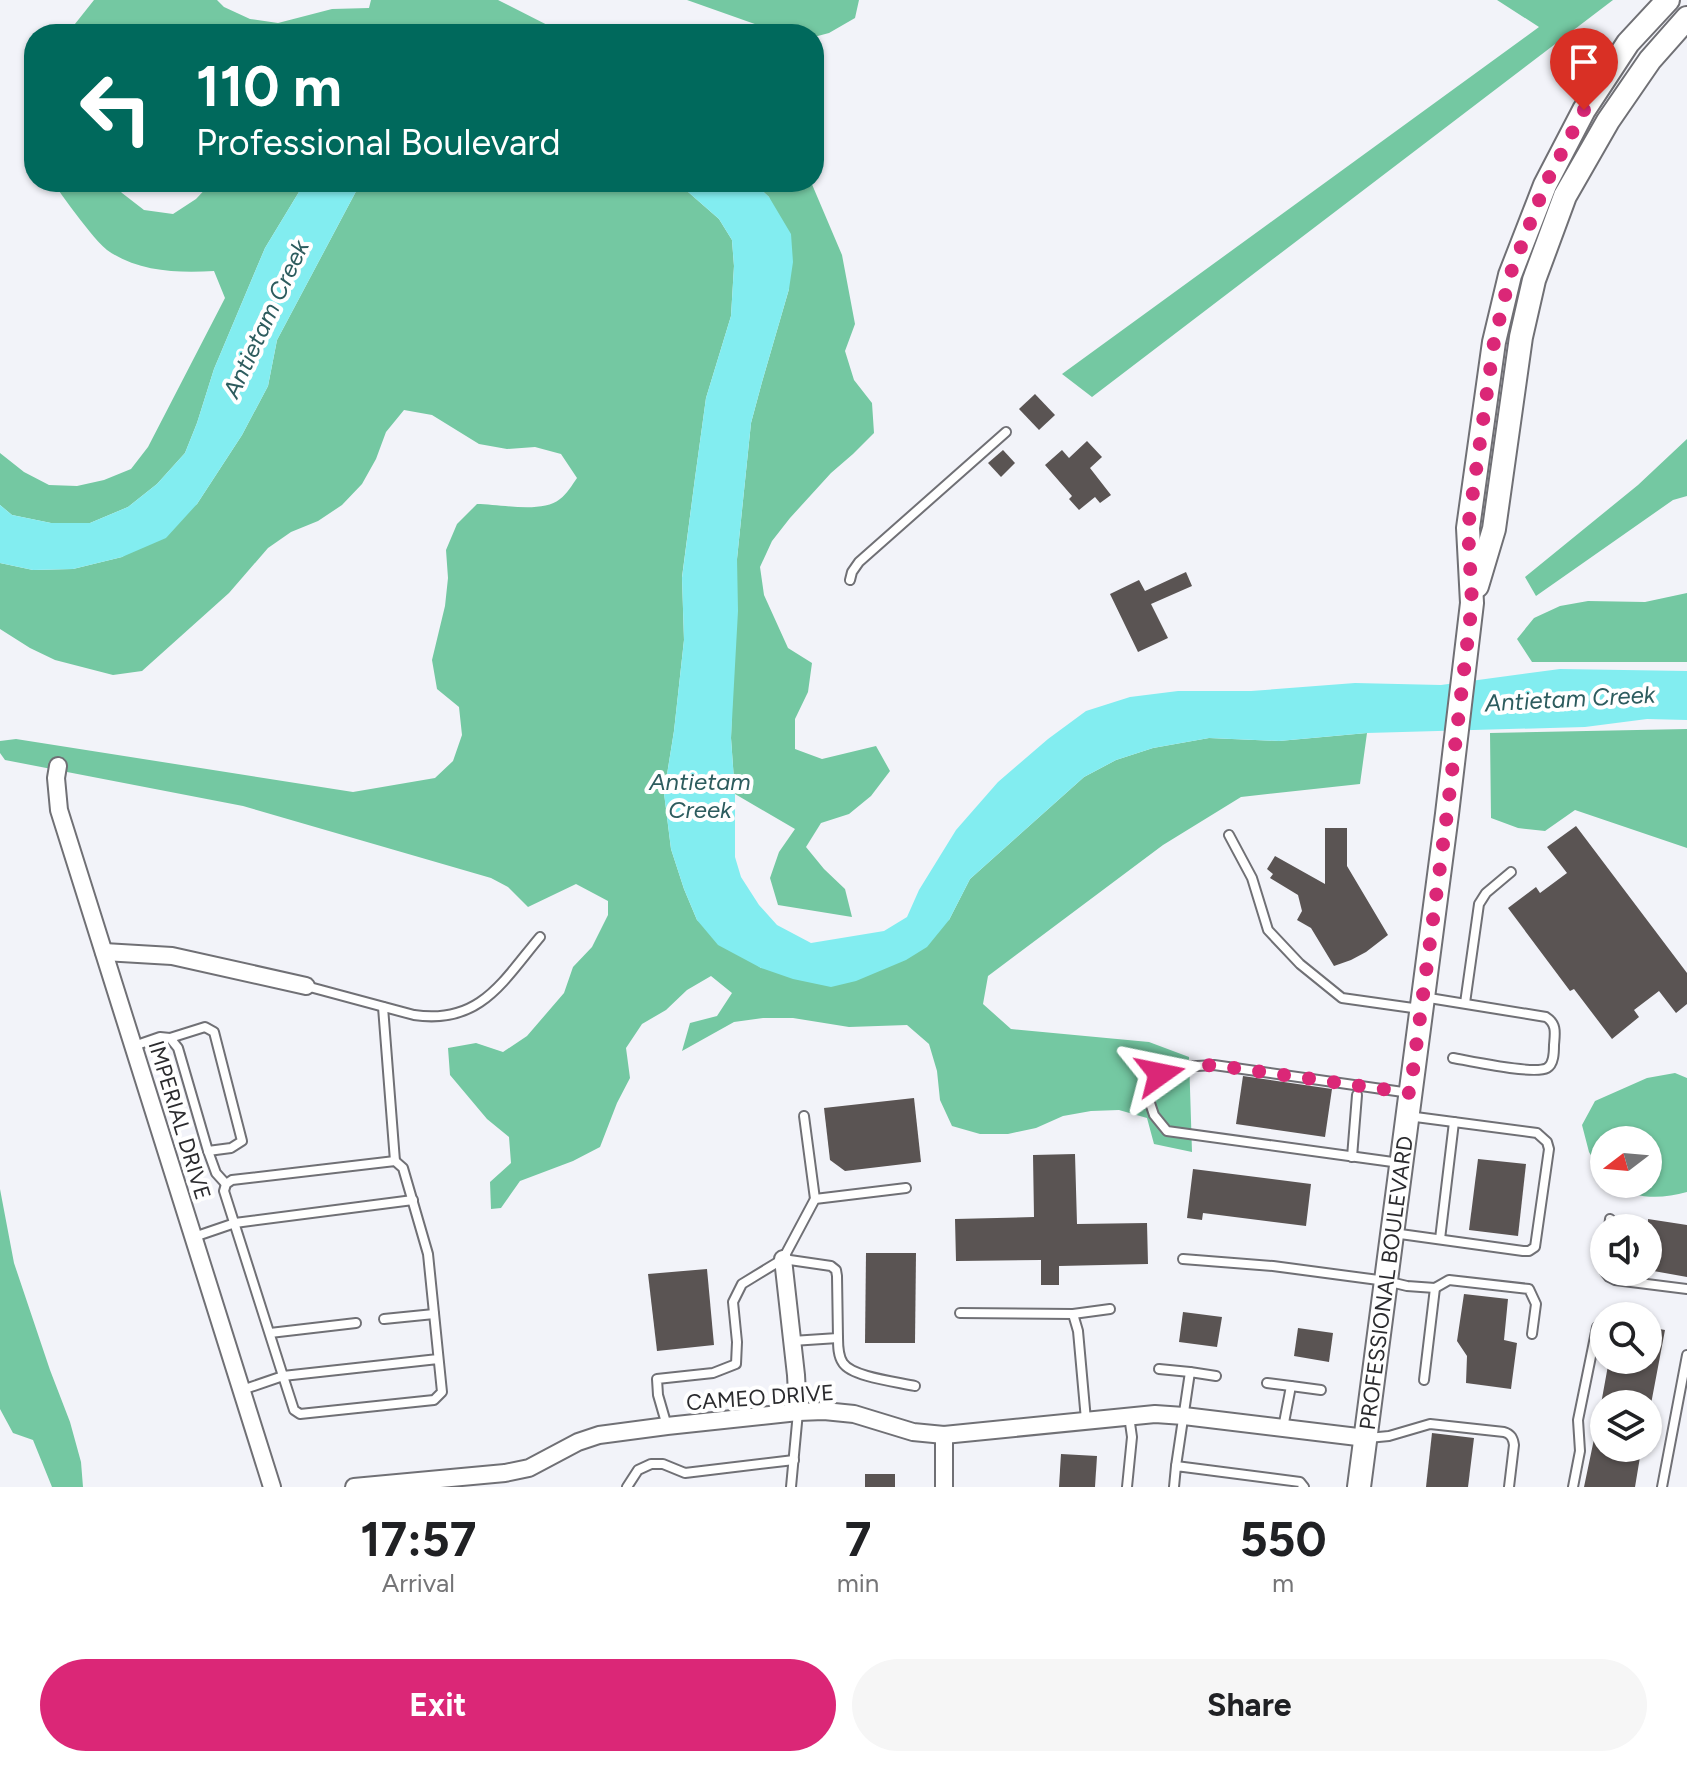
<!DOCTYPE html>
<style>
:root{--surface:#fff;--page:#f6f6f6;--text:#202124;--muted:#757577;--accent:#db2777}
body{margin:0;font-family:Figtree,sans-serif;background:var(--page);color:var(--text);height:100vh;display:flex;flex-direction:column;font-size:30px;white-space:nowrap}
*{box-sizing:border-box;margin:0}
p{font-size:26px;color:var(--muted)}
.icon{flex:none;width:44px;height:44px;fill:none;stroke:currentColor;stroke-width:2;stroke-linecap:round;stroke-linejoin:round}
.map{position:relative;height:1487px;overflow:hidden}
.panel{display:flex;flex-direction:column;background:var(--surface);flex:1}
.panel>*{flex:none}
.hud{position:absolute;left:24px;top:24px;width:800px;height:168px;border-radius:32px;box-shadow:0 2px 6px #0004;background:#00695c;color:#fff;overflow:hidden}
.needle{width:52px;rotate:254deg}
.buttons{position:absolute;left:1590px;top:1126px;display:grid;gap:16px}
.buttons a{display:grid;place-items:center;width:72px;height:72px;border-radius:50%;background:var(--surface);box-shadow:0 2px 6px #0004;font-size:40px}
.pin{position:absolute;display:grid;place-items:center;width:68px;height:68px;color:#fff;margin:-82px -34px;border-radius:50% 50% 50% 0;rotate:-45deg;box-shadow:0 0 8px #0007}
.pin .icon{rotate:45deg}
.me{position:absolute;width:88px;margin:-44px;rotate:78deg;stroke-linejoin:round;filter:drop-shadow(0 0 6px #0008)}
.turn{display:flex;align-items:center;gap:28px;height:168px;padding:0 40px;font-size:36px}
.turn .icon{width:104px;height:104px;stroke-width:2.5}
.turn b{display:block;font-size:56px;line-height:68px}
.eta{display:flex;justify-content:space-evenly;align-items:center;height:136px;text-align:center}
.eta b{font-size:48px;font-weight:700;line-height:56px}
.action{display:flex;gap:16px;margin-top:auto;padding:16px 40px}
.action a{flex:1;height:92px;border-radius:48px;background:var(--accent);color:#fff;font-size:32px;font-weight:700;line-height:92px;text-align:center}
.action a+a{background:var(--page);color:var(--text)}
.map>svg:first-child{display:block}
.forest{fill:#74c8a2}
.water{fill:#82edf0}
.building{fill:#5a5453}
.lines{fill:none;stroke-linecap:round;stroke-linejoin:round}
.service-casing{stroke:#707075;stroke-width:12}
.minor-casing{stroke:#707075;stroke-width:20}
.tertiary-casing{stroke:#707075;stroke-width:26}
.service{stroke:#fff;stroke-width:8}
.minor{stroke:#fff;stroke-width:16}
.tertiary{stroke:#fff;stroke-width:22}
.route{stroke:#db2777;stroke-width:14;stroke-dasharray:0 25.2}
.labels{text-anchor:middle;stroke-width:8;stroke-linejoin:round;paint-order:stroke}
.street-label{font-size:22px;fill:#2b2b2e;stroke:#fff}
.water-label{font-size:24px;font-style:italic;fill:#2d5c5e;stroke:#fff}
</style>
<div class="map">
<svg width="1687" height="1487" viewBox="0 0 1687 1487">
<rect width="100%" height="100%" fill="#f2f3f9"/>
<!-- forest -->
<g class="forest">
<polygon points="94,0 217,0 224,7 250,19 278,23 332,9 369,8 371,0 498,0 565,34 173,34 157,27 130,34 67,34"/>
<polygon points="687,0 859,0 855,18 829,33 814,37 814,34 783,34"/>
<polygon points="1497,0 1613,0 1092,397 1062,374 1539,27"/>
<path d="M53 182H112L122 193 144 210 173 214 196 199 212 182H305L265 248 214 369 197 423 185 453 157 484 128 507 90 523H51L12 515 0 505V453L24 472 49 485 77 486 104 480 131 469 148 447 225 298 214 271C178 273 138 272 107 250 101 245 95 238 90 232 77 216 65 200 53 182Z"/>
<path d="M361 182H672L687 191 719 219 732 240 734 266 731 316 706 398 695 478 682 577 684 640 674 731 664 793 671 849 684 889 697 920 761 968 949 920 970 879 1084 777 1116 760 1153 748 1209 738 1279 741 1367 733 1360 784 1241 797 1163 845 988 976 983 1004 1011 1029 1149 1042 1189 1057 1192 1152 1154 1144 1147 1118 1119 1110 1091 1111 1063 1116 1036 1128 1008 1134H980L952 1126 940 1100 937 1071 929 1044 907 1025 849 1027 793 1018H763L734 1022 682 1051 690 1023 717 1016 732 993 711 976 687 990 666 1010 642 1024 626 1048 630 1078 617 1103 600 1147 573 1161 520 1181 501 1208 491 1209 490 1182 511 1163 509 1137 487 1119 450 1075 448 1048 476 1043 503 1052 527 1036 564 993 573 967 592 947 608 915V901L576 884 528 907 508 887 491 878 243 806 5 760 0 753V741L16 739 353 792 435 778 453 761 462 735 459 707 437 689 432 660 445 606 448 578 446 550 457 524 477 504C500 504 542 514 560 499 567 494 572 485 577 478L561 454 535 447 507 449 479 444 432 415 404 410 386 432 376 459 362 484 342 505 318 521 291 532 268 548 229 593 142 671 113 675 55 660 30 648 0 629V563L33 570 73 569 122 557 197 504 242 435 268 386 277 340Z"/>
<polygon points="753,182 811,182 842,255 855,324 845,351 854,380 872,403 874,433 853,454 831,473 790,518 772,541 760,567 764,595 788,648 812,663 808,692 795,719 795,749 822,759 876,746 890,771 871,796 849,814 821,823 806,847 824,869 845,889 852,917 778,905 770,878 779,852 795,829 735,794 731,738 737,559 751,423 762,382 789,289 769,197"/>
<polygon points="1687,439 1687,496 1673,500 1536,596 1525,577 1638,485"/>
<polygon points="1687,593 1687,662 1532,662 1517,639 1534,618 1560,606 1588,601 1645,602"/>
<polygon points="1687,729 1687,848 1575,810 1545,831 1518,828 1491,818 1490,733"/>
<path d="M1675 1073 1687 1078V1192C1661 1199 1636 1200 1613 1184H1648V1140H1604V1178L1589 1152 1582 1125 1595 1101 1647 1078Z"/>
<polygon points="0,1189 14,1263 50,1370 70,1422 81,1462 83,1487 52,1487 33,1440 13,1433 0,1409"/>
</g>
<!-- water -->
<g class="water">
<polygon points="305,182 361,182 277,340 268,386 242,435 197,504 166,538 122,557 73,569 33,570 0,563 0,505 12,515 51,523 90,523 128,507 157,484 185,453 197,423 214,369 265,248"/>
<polygon points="672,182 753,182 769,197 791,234 793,262 789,289 762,382 751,423 737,559 738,611 731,738 735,794 735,857 741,877 759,905 777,925 811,943 884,931 907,917 919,890 956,830 998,782 1048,739 1086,711 1130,697 1178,691 1251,691 1355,683 1441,685 1560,669 1687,671 1687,720 1647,719 1585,727 1367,733 1279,741 1209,738 1153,748 1116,760 1084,777 970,879 949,920 927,947 906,960 856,981 831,987 793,979 761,968 718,945 697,920 684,889 671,849 664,793 674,731 684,640 682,578 695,478 706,398 731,316 734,266 732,240 719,219 687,191"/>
</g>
<!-- building -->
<g class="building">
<polygon points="1035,394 1055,415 1039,430 1019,409"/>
<polygon points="1087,441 1102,457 1090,468 1111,495 1100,503 1095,497 1079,510 1069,499 1072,496 1045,465 1062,450 1069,458"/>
<polygon points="1003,450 1015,463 1001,477 988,463"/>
<polygon points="1186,572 1192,586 1151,604 1168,638 1138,652 1110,594 1139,580 1145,591"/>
<polygon points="1576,826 1687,973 1687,1004 1676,1013 1659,991 1634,1010 1639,1017 1612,1039 1574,989 1570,991 1508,908 1536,887 1540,893 1567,873 1547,847"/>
<polygon points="1325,828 1347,828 1347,866 1388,935 1366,952 1351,960 1334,966 1311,928 1297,920 1302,911 1298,895 1270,878 1273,874 1267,869 1275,856 1325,884"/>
<polygon points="1243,1076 1332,1089 1325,1137 1236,1124"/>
<polygon points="914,1098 921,1162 845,1171 830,1160 824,1108"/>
<polygon points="1075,1154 1077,1224 1147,1223 1148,1264 1059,1266 1059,1285 1041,1285 1041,1260 956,1261 955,1219 1034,1217 1033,1155"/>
<polygon points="1478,1159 1526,1164 1518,1236 1469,1230"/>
<polygon points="1193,1169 1311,1184 1306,1226 1203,1213 1202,1220 1187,1218"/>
<polygon points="1648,1219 1687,1225 1687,1277 1648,1270"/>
<polygon points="866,1253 916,1253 915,1343 865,1343"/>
<polygon points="707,1269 714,1345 657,1351 648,1274"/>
<polygon points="1464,1294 1508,1299 1504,1340 1517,1343 1511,1389 1466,1383 1467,1356 1457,1341"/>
<polygon points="1183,1312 1222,1317 1217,1347 1179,1342"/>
<polygon points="1648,1327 1665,1330 1651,1404 1601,1404 1609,1360 1648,1360"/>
<polygon points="1298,1328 1333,1333 1329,1362 1294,1356"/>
<polygon points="1598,1420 1604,1421 1604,1451 1640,1457 1635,1487 1584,1487"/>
<polygon points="1432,1433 1474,1438 1468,1487 1426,1487"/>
<polygon points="1061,1454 1097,1456 1095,1487 1059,1487"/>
<rect x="865" y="1474" width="30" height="13"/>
</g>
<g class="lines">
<!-- service casing -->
<g class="service-casing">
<g id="service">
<polyline points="850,580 852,572 859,562 1006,432"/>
<polyline points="1229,835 1252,878 1268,930 1300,964 1342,998 1420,1009"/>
<path d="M306 986 414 1015C480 1025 503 981 540 937"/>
<path d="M1423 997 1546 1017C1557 1024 1555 1033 1554 1045 1554 1052 1554 1064 1547 1068 1534 1075 1470 1061 1453 1058"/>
<polyline points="1465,1003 1479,904 1486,893 1511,872"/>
<polyline points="383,1007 395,1161"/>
<polyline points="170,1038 205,1027 214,1032 242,1141 231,1148 208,1151"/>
<polyline points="134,1046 160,1037 170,1038 178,1048 208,1151 216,1173 226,1184"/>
<polyline points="804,1116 815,1199"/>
<polyline points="1352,1157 1357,1095"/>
<polyline points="1400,1163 1167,1131 1154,1115 1148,1097 1160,1074 1180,1067 1214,1065 1410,1093"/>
<polyline points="1609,1228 1610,1219"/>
<polyline points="1393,1233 1523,1251 1529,1251 1535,1247 1549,1149 1547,1142 1537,1133 1408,1116"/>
<polyline points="194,1237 235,1223 413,1200"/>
<polyline points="1440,1239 1454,1122"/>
<polyline points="783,1259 831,1266 836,1270 837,1276 838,1338 792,1341"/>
<polyline points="1183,1259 1273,1266 1386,1281 1407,1286 1435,1288 1449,1280 1529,1289 1536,1304 1532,1334"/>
<polyline points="1604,1260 1604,1268"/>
<polyline points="1605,1272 1609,1277 1615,1280 1687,1289"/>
<polyline points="960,1313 1073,1314 1078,1331 1086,1420"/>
<polyline points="1073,1314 1110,1309"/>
<polyline points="384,1319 434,1314"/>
<polyline points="270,1333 356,1323"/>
<path d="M838 1338C838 1346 838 1356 843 1363 852 1377 898 1382 915 1386"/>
<polyline points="1159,1369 1190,1372"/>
<polyline points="1424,1380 1435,1288"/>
<polyline points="1267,1383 1291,1386"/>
<polyline points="242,1390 283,1376 294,1410 300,1414 434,1400 442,1392 428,1254 403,1168 395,1161 232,1180 226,1184 224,1191 283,1376 438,1359"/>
<polyline points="667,1426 658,1395 657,1379 713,1373 736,1364 737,1342 733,1302 742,1284 783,1259 815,1199 906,1188"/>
<polyline points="1283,1428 1291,1386 1321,1390"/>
<path d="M1368 1438 1389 1436 1430 1424 1504 1432C1511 1434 1513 1438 1514 1445L1509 1487"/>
<polyline points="1176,1466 1190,1372 1216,1376"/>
<polyline points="627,1487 638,1470 651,1464 663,1464 685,1473 794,1460"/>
<polyline points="791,1487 798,1412"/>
<polyline points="1127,1487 1132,1437 1129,1416"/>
<polyline points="1174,1487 1176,1466 1300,1482 1304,1487"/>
<polyline points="1573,1487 1580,1451 1578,1420 1597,1327"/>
<polyline points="1662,1487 1687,1355"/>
</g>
</g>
<!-- minor casing -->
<g class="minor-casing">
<g id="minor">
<polyline points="58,766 56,778 59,810 272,1487"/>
<polyline points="104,952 172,956 306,986"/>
<polyline points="783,1259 796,1375 798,1412"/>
<polyline points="944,1435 944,1487"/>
<polyline points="354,1487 505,1473 529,1468 578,1442 599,1435 667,1426 798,1412 824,1411 854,1414 913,1432 944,1435 1155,1414 1184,1416 1366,1438"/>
</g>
</g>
<!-- tertiary casing -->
<g class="tertiary-casing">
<g id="tertiary">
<polyline points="1477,586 1494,529 1521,337 1534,280 1565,196 1608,121 1650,60 1687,18"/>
<path id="s1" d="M1359 1487 1447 814 1472 603 1468 528 1494 342 1510 275 1545 185 1584 110 1628 43 1668 0"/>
</g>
</g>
<!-- service -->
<use href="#service" class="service"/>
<!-- minor -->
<use href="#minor" class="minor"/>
<!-- tertiary -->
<use href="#tertiary" class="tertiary"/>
</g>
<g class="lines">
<!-- route -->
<polyline class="route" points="1160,1074 1180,1067 1214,1065 1410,1093 1447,814 1472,603 1468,528 1494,342 1510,275 1545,185 1584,110"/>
</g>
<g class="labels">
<!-- street labels -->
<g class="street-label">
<text transform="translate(180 1120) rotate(73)" y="8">IMPERIAL DRIVE</text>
<text dy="8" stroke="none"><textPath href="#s1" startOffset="206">PROFESSIONAL BOULEVARD</textPath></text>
<text transform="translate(760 1397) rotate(-4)" y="8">CAMEO DRIVE</text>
</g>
<!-- water labels -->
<g class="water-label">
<text transform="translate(266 319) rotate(-65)" y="8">Antietam Creek</text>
<text transform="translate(1570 699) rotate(-3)" y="8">Antietam Creek</text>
<text x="700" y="790">Antietam<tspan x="700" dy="28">Creek</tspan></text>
</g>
</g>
</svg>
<div class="buttons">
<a><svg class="needle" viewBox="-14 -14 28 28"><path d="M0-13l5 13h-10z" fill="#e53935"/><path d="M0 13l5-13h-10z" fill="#757577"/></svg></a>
<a><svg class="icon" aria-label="sound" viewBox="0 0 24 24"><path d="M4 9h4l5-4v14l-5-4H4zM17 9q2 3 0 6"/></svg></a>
<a><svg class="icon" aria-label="search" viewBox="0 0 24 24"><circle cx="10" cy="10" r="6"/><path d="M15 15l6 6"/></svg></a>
<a><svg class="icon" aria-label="layers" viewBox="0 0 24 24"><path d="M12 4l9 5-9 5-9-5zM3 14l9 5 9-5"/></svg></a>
</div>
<div class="pin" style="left:1584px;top:110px;background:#d93025"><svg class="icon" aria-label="arrive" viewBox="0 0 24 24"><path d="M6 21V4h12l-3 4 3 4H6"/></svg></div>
<svg class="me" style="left:1160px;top:1074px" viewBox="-20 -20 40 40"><path d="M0-17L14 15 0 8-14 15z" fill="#db2777" stroke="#fff" stroke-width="4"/></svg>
<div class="hud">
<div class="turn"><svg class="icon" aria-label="left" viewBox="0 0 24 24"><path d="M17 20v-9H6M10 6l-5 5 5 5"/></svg><div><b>110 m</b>Professional Boulevard</div></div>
</div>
</div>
<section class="panel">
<div class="eta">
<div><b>17:57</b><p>Arrival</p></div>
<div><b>7</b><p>min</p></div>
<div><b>550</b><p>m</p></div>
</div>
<div class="action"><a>Exit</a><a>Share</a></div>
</section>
